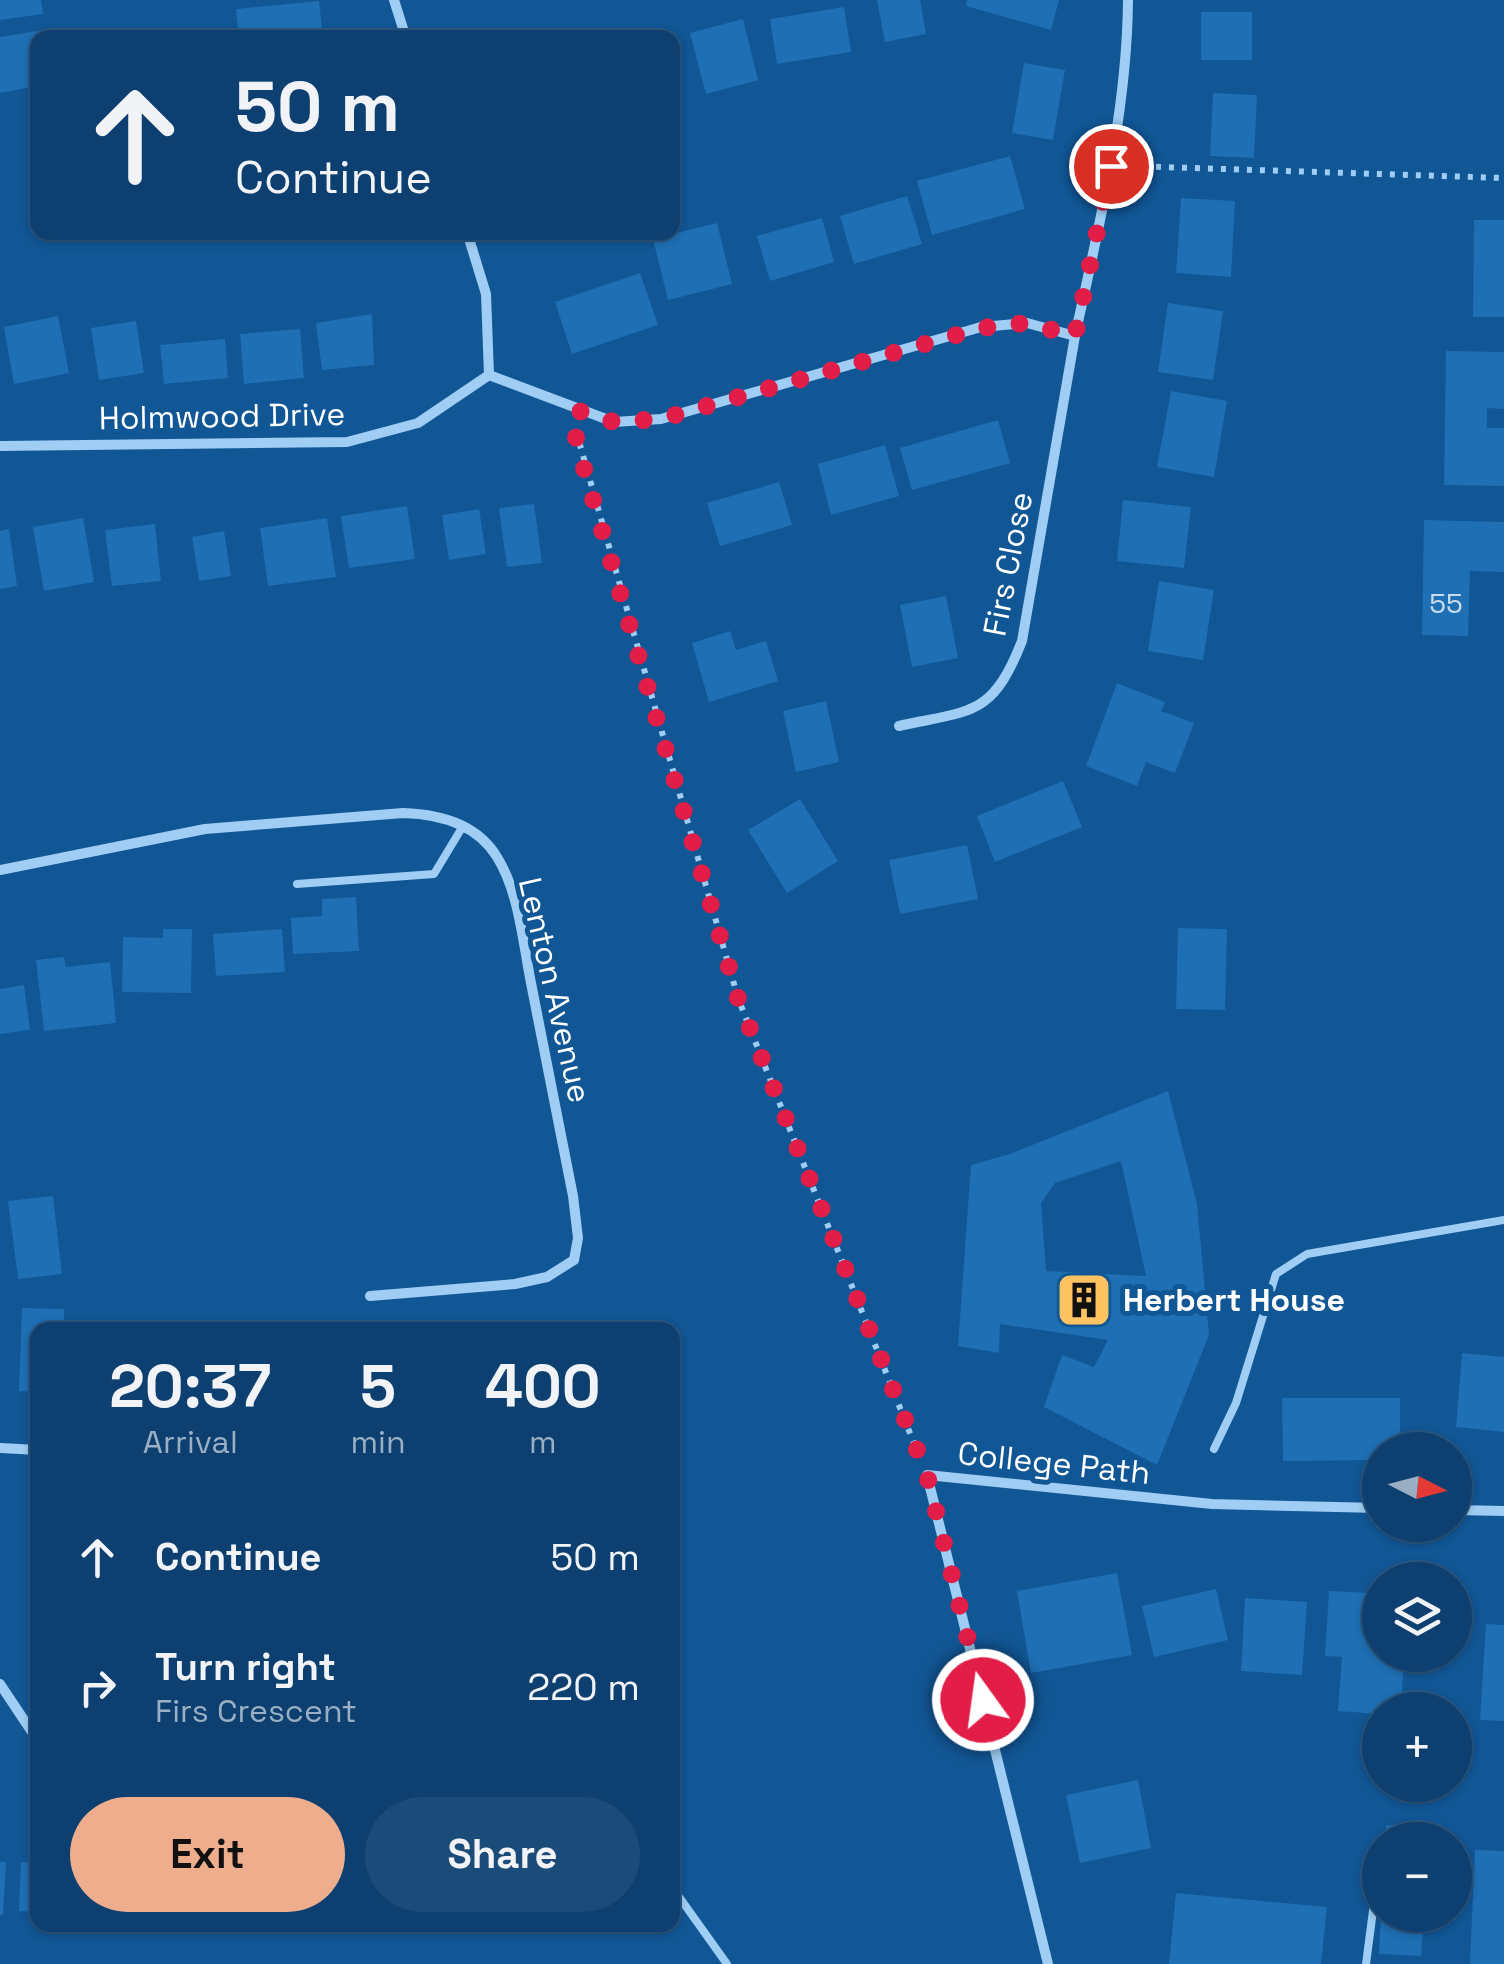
<!DOCTYPE html>
<meta charset="utf-8">
<style>
:root{--surface:#0d4070;--page:#1b4b78;--text:#f1f3f6;--muted:#9aafc3;--line:#2d5983;--accent:#eead8d}
body{margin:0;font-family:"Space Grotesk",sans-serif;background:var(--page);color:var(--text);height:100vh;display:flex;flex-direction:column;font-size:38px;white-space:nowrap}
*{box-sizing:border-box;margin:0}
p{font-size:32px;color:var(--muted)}
.icon{flex:none;width:55px;height:55px;fill:none;stroke:currentColor;stroke-width:2;stroke-linecap:round;stroke-linejoin:round}
.map{position:relative;flex:1;overflow:hidden}
.side{position:absolute;left:30px;top:1322px;width:650px;height:610px;display:flex;flex-direction:column;background:var(--surface);border-radius:20px;box-shadow:0 2px 8px #0004,0 0 0 2px var(--line)}
.side>*{flex:none}
.top-card{position:absolute;left:30px;top:30px;width:650px;height:210px;border-radius:20px;box-shadow:0 2px 8px #0004,0 0 0 2px var(--line);background:#0d4070;color:var(--text);overflow:hidden}
.needle{width:65px;rotate:96deg}
.fabs{position:absolute;left:1362px;top:1432px;display:grid;gap:20px}
.fabs a{display:grid;place-items:center;width:110px;height:110px;border-radius:50%;background:var(--surface);box-shadow:0 2px 8px #0004,0 0 0 2px var(--line);font-size:50px}
.pin{position:absolute;display:grid;place-items:center;width:85px;height:85px;color:#fff;margin:-42px;border:5px solid #fff;border-radius:50%;box-shadow:0 2px 10px #0007}
.me{position:absolute;width:110px;margin:-55px;rotate:346deg;stroke-linejoin:round;filter:drop-shadow(0 0 8px #0008)}
.turn{display:flex;align-items:center;gap:35px;height:210px;padding:0 40px;font-size:45px}
.turn .icon{width:130px;height:130px;stroke-width:2.5}
.turn b{display:block;font-size:70px;line-height:85px}
.eta{display:flex;justify-content:space-evenly;align-items:center;height:170px;text-align:center}
.eta b{font-size:60px;font-weight:700;line-height:70px}
.cta{display:flex;gap:20px;margin-top:auto;padding:20px 40px}
.cta a{flex:1;height:115px;border-radius:60px;background:var(--accent);color:#111;font-size:40px;font-weight:700;line-height:115px;text-align:center}
.cta a+a{background:var(--page);color:var(--text)}
ul{padding:0;list-style:none}
li{display:flex;align-items:center;gap:30px;height:130px;padding:0 40px}
li div{flex:1}
li b{display:block;font-size:38px}
li em{font-style:normal}
.map>svg:first-child{display:block}
.building{fill:#1e6fb4;fill-rule:evenodd}
.lines{fill:none;stroke-linecap:round;stroke-linejoin:round}
.path{stroke:#9fcdf3;stroke-width:6;stroke-dasharray:5 8;stroke-linecap:butt}
.service{stroke:#9fcdf3;stroke-width:8}
.minor{stroke:#9fcdf3;stroke-width:10}
.route{stroke:#e11d48;stroke-width:18;stroke-dasharray:0 32.4}
.labels{text-anchor:middle;stroke-width:10;stroke-linejoin:round;paint-order:stroke}
.number-label{font-size:28px;fill:#c7dbec}
.street-label{font-size:32px;fill:#fff;stroke:#115695}
.poi-label{font-size:32px;font-weight:bold;fill:#fff;stroke:#115695;text-anchor:start}
</style>
<div class="map">
<svg width="1504" height="1964" viewBox="0 0 1504 1964">
<rect width="100%" height="100%" fill="#115695"/>
<!-- building -->
<g class="building">
<polygon points="0,0 41,0 43,14 0,20"/>
<polygon points="877,0 920,0 926,34 885,42"/>
<polygon points="967,0 1059,0 1051,30 966,6"/>
<polygon points="319,1 323,38 239,38 236,9"/>
<polygon points="844,7 851,52 777,64 770,19"/>
<rect x="1201" y="12" width="51" height="48"/>
<polygon points="743,19 758,80 706,94 690,33"/>
<polygon points="43,30 44,38 38,38 38,86 0,93 0,37"/>
<polygon points="1024,63 1065,70 1053,140 1012,133"/>
<polygon points="1213,93 1257,95 1254,158 1210,156"/>
<polygon points="1010,156 1025,209 932,235 917,181"/>
<polygon points="907,196 922,244 854,264 840,216"/>
<polygon points="1181,198 1235,201 1231,277 1176,273"/>
<polygon points="822,218 834,262 770,281 757,236"/>
<polygon points="1474,220 1504,220 1504,317 1473,317"/>
<polygon points="717,223 732,284 668,300 653,239"/>
<polygon points="640,273 658,325 572,354 555,302"/>
<polygon points="1168,303 1223,311 1213,380 1158,372"/>
<polygon points="372,314 374,365 322,370 316,323"/>
<polygon points="58,316 69,373 14,384 4,327"/>
<polygon points="136,321 144,373 99,380 91,328"/>
<polygon points="300,329 304,378 244,384 240,334"/>
<polygon points="225,339 228,378 164,384 160,345"/>
<polygon points="1446,351 1504,352 1504,409 1487,408 1487,428 1504,428 1504,486 1444,485"/>
<polygon points="1171,391 1227,401 1214,477 1157,467"/>
<polygon points="998,420 1010,463 912,490 900,448"/>
<polygon points="885,445 899,496 831,515 818,464"/>
<polygon points="779,482 792,525 720,546 707,503"/>
<polygon points="1123,500 1191,507 1184,568 1117,561"/>
<polygon points="534,504 542,563 507,567 499,508"/>
<polygon points="407,506 415,559 349,568 341,516"/>
<polygon points="479,509 486,554 449,560 442,515"/>
<polygon points="83,518 94,582 44,591 33,527"/>
<polygon points="327,518 336,577 268,586 260,528"/>
<polygon points="1424,520 1504,522 1504,572 1470,571 1468,636 1422,635"/>
<polygon points="155,524 161,581 112,586 105,530"/>
<polygon points="9,529 17,586 0,589 0,531"/>
<polygon points="224,531 231,576 199,581 192,537"/>
<polygon points="1159,581 1214,590 1203,660 1148,651"/>
<polygon points="946,596 958,658 912,667 900,605"/>
<polygon points="730,631 736,650 766,641 778,681 709,702 692,643"/>
<polygon points="1117,683 1165,702 1161,711 1194,723 1175,773 1146,762 1137,786 1086,766"/>
<polygon points="826,701 839,762 796,772 783,711"/>
<polygon points="1063,781 1082,827 995,862 977,816"/>
<polygon points="800,799 838,861 787,893 748,830"/>
<polygon points="967,845 978,899 900,914 889,860"/>
<polygon points="356,897 359,951 293,954 291,918 322,916 322,899"/>
<polygon points="1178,928 1227,929 1225,1010 1176,1009"/>
<polygon points="163,929 192,929 191,993 122,992 123,937 163,938"/>
<polygon points="282,929 285,972 216,976 213,934"/>
<polygon points="64,957 66,967 110,962 116,1023 44,1031 36,960"/>
<polygon points="24,985 30,1030 0,1034 0,989"/>
<path d="M1168 1091 1197 1204 1209 1335 1157 1465 1044 1407 1062 1355 1094 1367 1108 1340 1000 1324 999 1353 958 1346 971 1165 1010 1154ZM1121 1161 1146 1276 1046 1271 1041 1203 1055 1183Z"/>
<polygon points="53,1196 62,1274 18,1279 8,1201"/>
<polygon points="22,1308 64,1309 64,1330 38,1330 38,1392 19,1391"/>
<polygon points="1462,1353 1504,1357 1504,1432 1456,1427"/>
<polygon points="1282,1398 1400,1398 1400,1450 1380,1450 1380,1460 1283,1461"/>
<polygon points="1117,1573 1132,1655 1031,1673 1017,1591"/>
<polygon points="1216,1589 1228,1640 1154,1657 1142,1606"/>
<polygon points="1329,1591 1370,1593 1369,1622 1380,1623 1380,1655 1404,1655 1401,1710 1380,1710 1380,1714 1338,1711 1342,1657 1325,1656"/>
<polygon points="1245,1598 1307,1602 1302,1675 1241,1671"/>
<polygon points="1486,1624 1504,1625 1504,1721 1480,1720"/>
<polygon points="1138,1780 1151,1848 1080,1863 1066,1795"/>
<polygon points="1386,1825 1428,1827 1428,1840 1385,1840"/>
<polygon points="1475,1850 1504,1851 1504,1964 1470,1964"/>
<polygon points="0,1862 6,1862 3,1915 0,1915"/>
<polygon points="21,1862 38,1863 38,1912 19,1911"/>
<polygon points="1176,1893 1327,1907 1321,1964 1169,1964"/>
<polygon points="1381,1915 1424,1915 1421,1956 1379,1954"/>
</g>
<g class="lines">
<!-- path -->
<g class="path">
<polyline points="1130,166 1504,178"/>
<polyline points="576,431 738,998 919,1456"/>
</g>
<!-- service -->
<g class="service">
<polyline points="297,884 434,874 463,826"/>
<polyline points="1214,1449 1236,1403 1276,1274 1307,1254 1504,1220"/>
<polyline points="672,1887 727,1964"/>
<polyline points="1366,1964 1374,1903"/>
</g>
<!-- minor -->
<g class="minor">
<polyline points="394,0 406,38"/>
<polyline points="467,232 486,294 489,375"/>
<path d="M489 375 614 422 661 419 981 327 1027 323 1075 336C1099 225 1127 114 1128 0"/>
<polyline points="0,446 347,442 418,423 489,375"/>
<path d="M899 726C972 710 992 717 1022 641L1075 336"/>
<path d="M0 870 205 829 403 813C439 814 477 824 497 857 519 892 523 943 531 983 545 1054 559 1125 573 1196L578 1238 574 1260 547 1277 515 1284 370 1296"/>
<polyline points="0,1448 38,1450"/>
<polyline points="1455,1510 1504,1511"/>
<polyline points="0,1684 38,1741"/>
<polyline points="1048,1964 927,1475 1212,1504 1380,1508"/>
</g>
</g>
<g class="lines">
<!-- route -->
<polyline class="route" points="983,1700 927,1475 738,998 576,441 576,410 614,422 661,419 981,328 1026,323 1075,336 1111,166"/>
</g>
<!-- icons -->
<defs>
<g id="building-square" transform="scale(2.875)"><rect x="-9" y="-9" width="18" height="18" rx="4" fill="#ffc361" stroke="#115695"/><path d="M-4-6H4V6H1V3H-1V6H-4ZM-2.5-4.3h1.7v1.8h-1.7ZM.8-4.3h1.7v1.8H.8ZM-2.5-1h1.7V.8h-1.7ZM.8-1h1.7V.8H.8Z" fill="#111"/></g>
</defs>
<g fill-rule="evenodd">
<use href="#building-square" x="1084" y="1300"/>
</g>
<g class="labels">
<!-- number labels -->
<g class="number-label">
<text x="1446" y="613">55</text>
</g>
<!-- street labels -->
<g class="street-label">
<text transform="translate(222 416) rotate(-1)" y="11">Holmwood Drive</text>
<text transform="translate(1008 564) rotate(-79)" y="11">Firs Close</text>
<text transform="translate(555 990) rotate(77)" y="11">Lenton Avenue</text>
<text transform="translate(1054 1463) rotate(6)" y="11">College Path</text>
</g>
<!-- poi labels -->
<g class="poi-label">
<text x="1123" y="1311">Herbert House</text>
</g>
</g>
</svg>
<div class="fabs">
<a><svg class="needle" viewBox="-14 -14 28 28"><path d="M0-13l5 13h-10z" fill="#e53935"/><path d="M0 13l5-13h-10z" fill="#9aafc3"/></svg></a>
<a><svg class="icon" aria-label="layers" viewBox="0 0 24 24"><path d="M12 4l9 5-9 5-9-5zM3 14l9 5 9-5"/></svg></a>
<a>+</a>
<a>−</a>
</div>
<div class="pin" style="left:1111px;top:166px;background:#d93025"><svg class="icon" aria-label="arrive" viewBox="0 0 24 24"><path d="M6 21V4h12l-3 4 3 4H6"/></svg></div>
<svg class="me" style="left:983px;top:1700px" viewBox="-20 -20 40 40"><circle r="17" fill="#e11d48" stroke="#fff" stroke-width="3"/><path d="M0-11L8 9 0 5-8 9z" fill="#fff"/></svg>
<div class="top-card">
<div class="turn"><svg class="icon" aria-label="ahead" viewBox="0 0 24 24"><path d="M12 20V5M6 11l6-6 6 6"/></svg><div><b>50 m</b>Continue</div></div>
</div>
<section class="side">
<div class="eta">
<div><b>20:37</b><p>Arrival</p></div>
<div><b>5</b><p>min</p></div>
<div><b>400</b><p>m</p></div>
</div>
<ul>
<li><svg class="icon" aria-label="ahead" viewBox="0 0 24 24"><path d="M12 20V5M6 11l6-6 6 6"/></svg><div><b>Continue</b></div><em>50 m</em></li>
<li><svg class="icon" aria-label="right" viewBox="0 0 24 24"><path d="M7 20v-9h11M14 6l5 5-5 5"/></svg><div><b>Turn right</b><p>Firs Crescent</p></div><em>220 m</em></li>
</ul>
<div class="cta"><a>Exit</a><a>Share</a></div>
</section>
</div>
